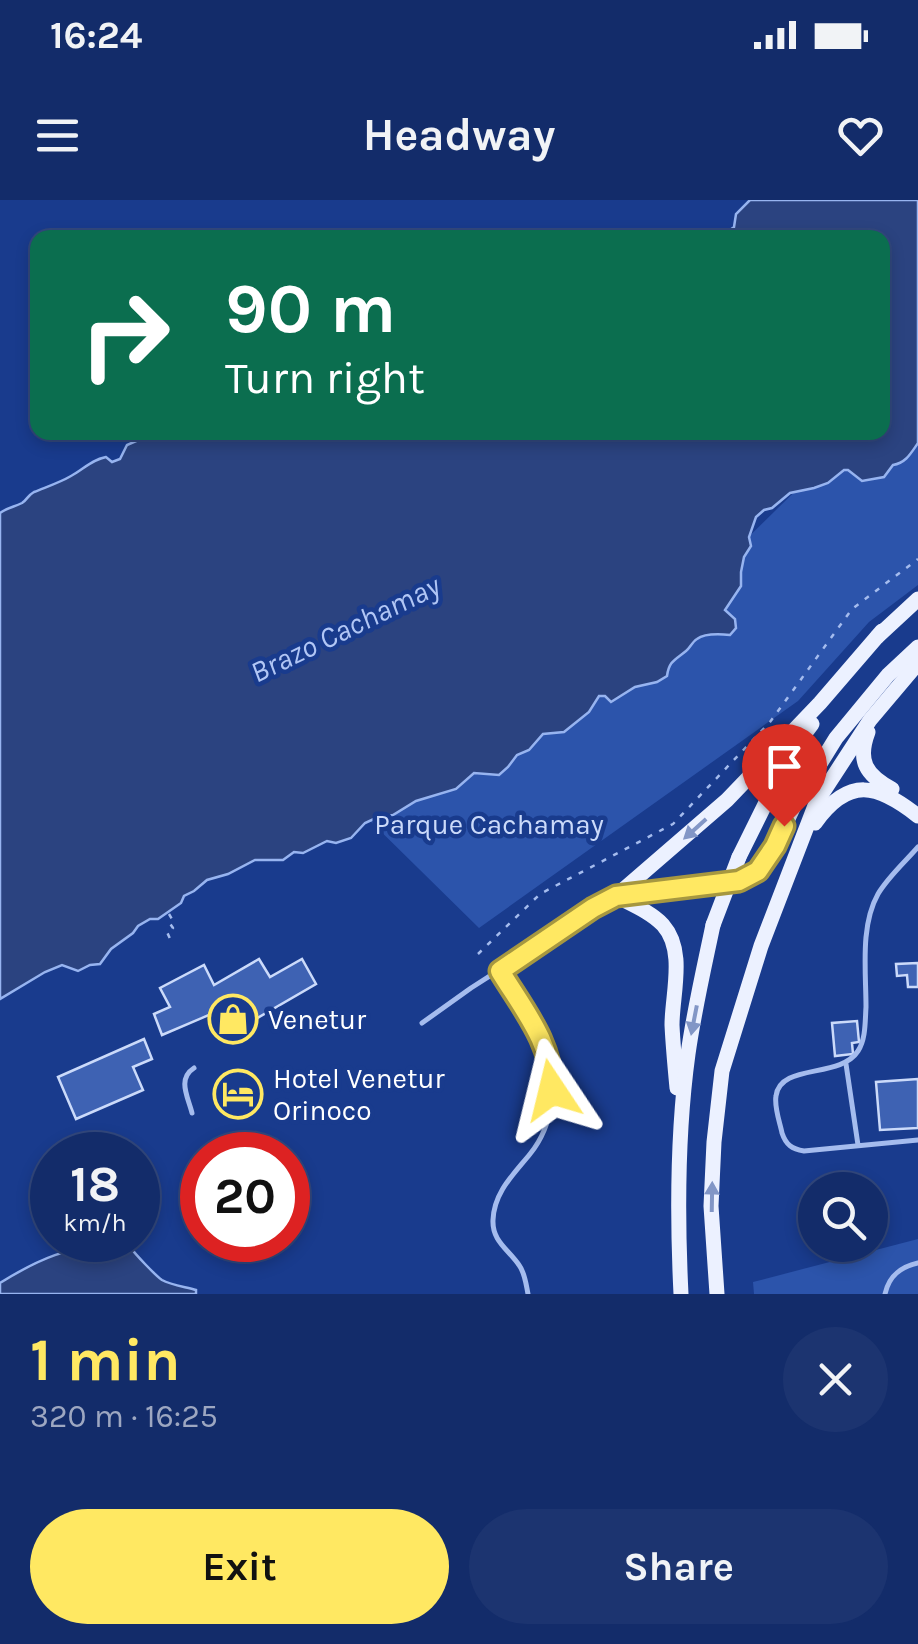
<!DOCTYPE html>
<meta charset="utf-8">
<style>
:root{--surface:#132c6a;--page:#1c3470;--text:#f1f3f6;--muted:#9da7c1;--line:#32487e;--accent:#ffe862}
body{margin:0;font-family:Karla,sans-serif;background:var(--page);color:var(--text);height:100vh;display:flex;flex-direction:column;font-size:38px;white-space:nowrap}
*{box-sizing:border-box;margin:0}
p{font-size:32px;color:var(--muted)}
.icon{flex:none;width:55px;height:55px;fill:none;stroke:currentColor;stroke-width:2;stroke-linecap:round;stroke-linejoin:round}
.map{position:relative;height:1094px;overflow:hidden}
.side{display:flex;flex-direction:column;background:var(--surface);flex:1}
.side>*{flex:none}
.hud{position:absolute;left:30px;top:30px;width:860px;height:210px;border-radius:20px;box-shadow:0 5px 15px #0003,0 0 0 2px var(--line);background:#0b6e4f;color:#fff;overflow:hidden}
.fabs{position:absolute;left:798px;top:972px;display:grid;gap:20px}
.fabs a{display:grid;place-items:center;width:90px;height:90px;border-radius:50%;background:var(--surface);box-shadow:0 5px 15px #0003,0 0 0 2px var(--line);font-size:50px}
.speed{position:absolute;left:30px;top:932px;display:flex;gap:20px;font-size:50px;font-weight:700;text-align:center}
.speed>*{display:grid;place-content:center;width:130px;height:130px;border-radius:50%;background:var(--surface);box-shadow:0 5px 15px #0003,0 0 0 2px var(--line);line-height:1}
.speed small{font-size:25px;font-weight:400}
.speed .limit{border:15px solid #d22;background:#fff;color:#111}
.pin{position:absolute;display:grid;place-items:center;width:85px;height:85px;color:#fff;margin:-102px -42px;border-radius:50% 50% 50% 0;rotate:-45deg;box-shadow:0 0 10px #0007}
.pin .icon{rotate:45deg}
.me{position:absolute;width:110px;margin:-55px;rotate:350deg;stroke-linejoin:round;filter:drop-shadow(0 0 8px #0008)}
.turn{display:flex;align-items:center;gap:35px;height:210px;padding:0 30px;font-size:45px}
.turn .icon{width:130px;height:130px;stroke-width:2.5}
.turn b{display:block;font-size:70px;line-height:85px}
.round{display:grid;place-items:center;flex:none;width:105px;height:105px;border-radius:52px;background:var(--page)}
.overview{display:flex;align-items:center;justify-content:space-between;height:170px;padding:0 30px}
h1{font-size:60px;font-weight:700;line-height:75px;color:var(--accent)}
.primary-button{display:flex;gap:20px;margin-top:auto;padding:20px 30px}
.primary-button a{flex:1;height:115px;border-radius:60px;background:var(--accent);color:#111;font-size:40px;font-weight:700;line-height:115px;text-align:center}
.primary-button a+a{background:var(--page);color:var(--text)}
.status{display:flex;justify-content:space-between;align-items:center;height:70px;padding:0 50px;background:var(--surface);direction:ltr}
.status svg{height:28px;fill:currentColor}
header{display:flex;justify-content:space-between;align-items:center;height:130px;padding:0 30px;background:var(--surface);font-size:45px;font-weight:700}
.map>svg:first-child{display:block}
.green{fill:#2c54ab}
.water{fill:#2b4380;stroke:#97b4f0;stroke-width:2.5}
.building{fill:#3e62b3;stroke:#cbdafa;stroke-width:2.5}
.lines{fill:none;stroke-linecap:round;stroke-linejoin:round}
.path{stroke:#a5bcee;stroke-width:2.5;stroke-dasharray:5 8;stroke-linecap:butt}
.lane{stroke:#a5bcee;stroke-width:5}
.primary{stroke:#ecf1ff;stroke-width:15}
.primary-bridge{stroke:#ecf1ff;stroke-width:15}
.oneway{fill:#8296c6}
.route-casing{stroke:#a69740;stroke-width:25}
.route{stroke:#ffe862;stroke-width:18}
.labels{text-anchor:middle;stroke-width:9;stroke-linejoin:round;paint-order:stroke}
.park-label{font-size:28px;fill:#cbdafa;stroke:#193b8d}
.poi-label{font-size:28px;fill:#fff;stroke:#193b8d;text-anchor:start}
.water-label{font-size:30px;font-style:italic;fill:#b1c6f5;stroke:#193b8d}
</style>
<div class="status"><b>16:24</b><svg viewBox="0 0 49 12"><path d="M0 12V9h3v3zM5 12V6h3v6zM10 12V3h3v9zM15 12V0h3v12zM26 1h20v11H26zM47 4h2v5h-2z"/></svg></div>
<header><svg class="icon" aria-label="menu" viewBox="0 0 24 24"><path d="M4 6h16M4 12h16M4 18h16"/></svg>Headway<svg class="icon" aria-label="heart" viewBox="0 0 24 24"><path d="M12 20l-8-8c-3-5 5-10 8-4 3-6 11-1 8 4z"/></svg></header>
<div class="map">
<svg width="918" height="1094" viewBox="0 0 918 1094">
<rect width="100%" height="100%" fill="#193b8d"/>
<!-- green -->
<g class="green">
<polygon points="918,216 918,385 869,422 798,501 479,728 357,608 624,459 829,258"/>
<polygon points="918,1039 918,1094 754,1094 753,1082"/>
</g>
<!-- water -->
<g class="water">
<path d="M750 0H918V243C911 253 906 263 893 265L884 277 862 281 848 270H844L828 283 814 288 790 293 772 308 764 310 756 317 749 337 751 346 744 357 741 372V386L725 410 735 419 736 428 730 435C720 434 705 433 697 439 692 442 690 448 686 451 675 460 669 461 667 476L657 482 635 487 611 502 605 496H599L589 512 564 532 543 534 529 550 517 555 508 567 499 575 474 573 456 589 416 601 393 615 378 617 365 623 351 638 336 643 327 641 303 653 294 652 283 660H255L228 674 207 680 194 691 184 696 181 703 158 719H150L138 726 133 733 111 749 100 764 90 765 78 771 62 765 45 772 0 799V313C7 308 14 307 22 303 28 299 27 296 34 292 46 287 59 283 71 276 84 269 91 260 106 257L112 262 120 259 127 245 143 238H154L166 233H216C223 237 240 237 247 232H882V38L721 37 734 27 736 14Z"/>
<path d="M115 1043 131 1048C135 1054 156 1076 162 1080 171 1085 186 1087 196 1090V1094H0V1083C40 1058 68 1047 115 1043Z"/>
</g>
<!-- building -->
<g class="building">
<polygon points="259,759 270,777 302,759 316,784 235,831 222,807 209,815 162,835 154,814 170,807 160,788 204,765 214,785"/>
<polygon points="918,763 918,787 908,787 907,775 897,776 896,764"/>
<polygon points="857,821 859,842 852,843 853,854 835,856 832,823"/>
<polygon points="144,839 152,859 133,867 143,890 76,919 58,877"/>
<polygon points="918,879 918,928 880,930 876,882"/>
</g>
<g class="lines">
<!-- path -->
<g class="path">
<polyline points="169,714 172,719 169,722 173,728 167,732 172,743"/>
<polyline points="478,754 540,694 673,624 770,522 852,409 918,359"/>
</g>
<!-- lane -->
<g class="lane">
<path d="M918 647C905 662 888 677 878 694 860 726 866 771 866 807 865 821 866 839 858 851 840 879 780 863 776 896 774 907 780 923 782 933 786 945 792 949 804 951L918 940"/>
<path d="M499 771C514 795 532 819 545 844 561 876 553 926 530 954 514 974 494 992 493 1020 492 1041 508 1049 519 1065 525 1073 526 1084 528 1094"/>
<polyline points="422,823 471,788 613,697"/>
<polyline points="846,864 858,945"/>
<path d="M192 913C188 897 177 879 194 868"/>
<path d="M885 1094C889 1076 900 1067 918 1063"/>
</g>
<!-- primary -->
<g class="primary">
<polyline points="877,437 918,399"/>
<path d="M868 532C857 561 866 575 892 589"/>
<path d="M815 623C849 576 877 584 918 616"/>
<polyline points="739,657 791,552 812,524"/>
<polyline points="616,696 688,689 739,681 759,671 775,646 794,606 836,538 888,475 918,447"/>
<polyline points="616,696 727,600 820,503 882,431"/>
<path d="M616 696C631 704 651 712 663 725 686 751 672 794 672 825 673 846 675 867 677 888"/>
<path d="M681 1094C677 1014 677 934 688 854 694 811 704 768 713 725"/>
<polyline points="717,1094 711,1006 714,942 722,871 761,746 816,603 870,520 918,463"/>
</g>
<!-- primary-bridge -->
<polyline class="primary-bridge" points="713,725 739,657"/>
</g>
<!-- one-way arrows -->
<defs><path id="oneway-solid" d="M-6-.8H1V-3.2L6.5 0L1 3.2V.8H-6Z" transform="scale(2.5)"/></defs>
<g class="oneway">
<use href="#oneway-solid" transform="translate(695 629) rotate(138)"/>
<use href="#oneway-solid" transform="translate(694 820) rotate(101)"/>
<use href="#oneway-solid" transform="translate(712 997) rotate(-89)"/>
</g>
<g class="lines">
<!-- route casing -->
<g class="route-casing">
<path id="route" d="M552 890C553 844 523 809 500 771L593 708 616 696 739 681 758 671 775 646 784 626"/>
</g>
<!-- route -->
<use href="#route" class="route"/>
</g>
<!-- icons -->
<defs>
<g id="shop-ring" transform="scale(2.5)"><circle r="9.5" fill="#193b8d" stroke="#ffe862" stroke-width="1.5"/><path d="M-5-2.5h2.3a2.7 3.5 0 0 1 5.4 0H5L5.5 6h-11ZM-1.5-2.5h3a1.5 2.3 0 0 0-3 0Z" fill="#ffe862"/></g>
<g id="hotel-ring" transform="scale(2.5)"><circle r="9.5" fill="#193b8d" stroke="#ffe862" stroke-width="1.5"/><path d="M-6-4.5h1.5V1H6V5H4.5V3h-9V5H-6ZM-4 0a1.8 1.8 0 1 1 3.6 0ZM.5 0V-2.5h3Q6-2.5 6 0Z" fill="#ffe862"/></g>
</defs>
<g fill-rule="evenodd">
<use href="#shop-ring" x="233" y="819"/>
<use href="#hotel-ring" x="238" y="894"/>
</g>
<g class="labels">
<!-- park labels -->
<g class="park-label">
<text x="489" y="634">Parque Cachamay</text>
</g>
<!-- poi labels -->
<g class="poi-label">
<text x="268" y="829">Venetur</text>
<text x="273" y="888">Hotel Venetur<tspan x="273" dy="32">Orinoco</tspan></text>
</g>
<!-- water labels -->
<g class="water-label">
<text transform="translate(345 429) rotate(-26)" y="10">Brazo Cachamay</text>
</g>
</g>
</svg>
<div class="fabs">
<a><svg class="icon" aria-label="search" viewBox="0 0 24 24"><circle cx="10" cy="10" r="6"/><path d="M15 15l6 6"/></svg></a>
</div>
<div class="speed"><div>18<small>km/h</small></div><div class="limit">20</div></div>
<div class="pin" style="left:784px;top:626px;background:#d93025"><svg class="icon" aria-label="arrive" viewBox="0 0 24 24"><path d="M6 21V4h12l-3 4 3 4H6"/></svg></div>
<svg class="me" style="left:552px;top:890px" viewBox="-20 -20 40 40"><path d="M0-17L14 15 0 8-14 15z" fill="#ffe862" stroke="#fff" stroke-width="4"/></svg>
<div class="hud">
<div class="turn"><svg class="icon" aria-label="right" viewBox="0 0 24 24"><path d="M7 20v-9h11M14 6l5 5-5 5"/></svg><div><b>90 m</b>Turn right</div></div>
</div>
</div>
<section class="side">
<div class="overview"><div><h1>1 min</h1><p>320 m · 16:25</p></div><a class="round"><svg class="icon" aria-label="close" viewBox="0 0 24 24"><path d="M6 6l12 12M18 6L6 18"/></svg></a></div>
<div class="primary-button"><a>Exit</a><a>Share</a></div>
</section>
